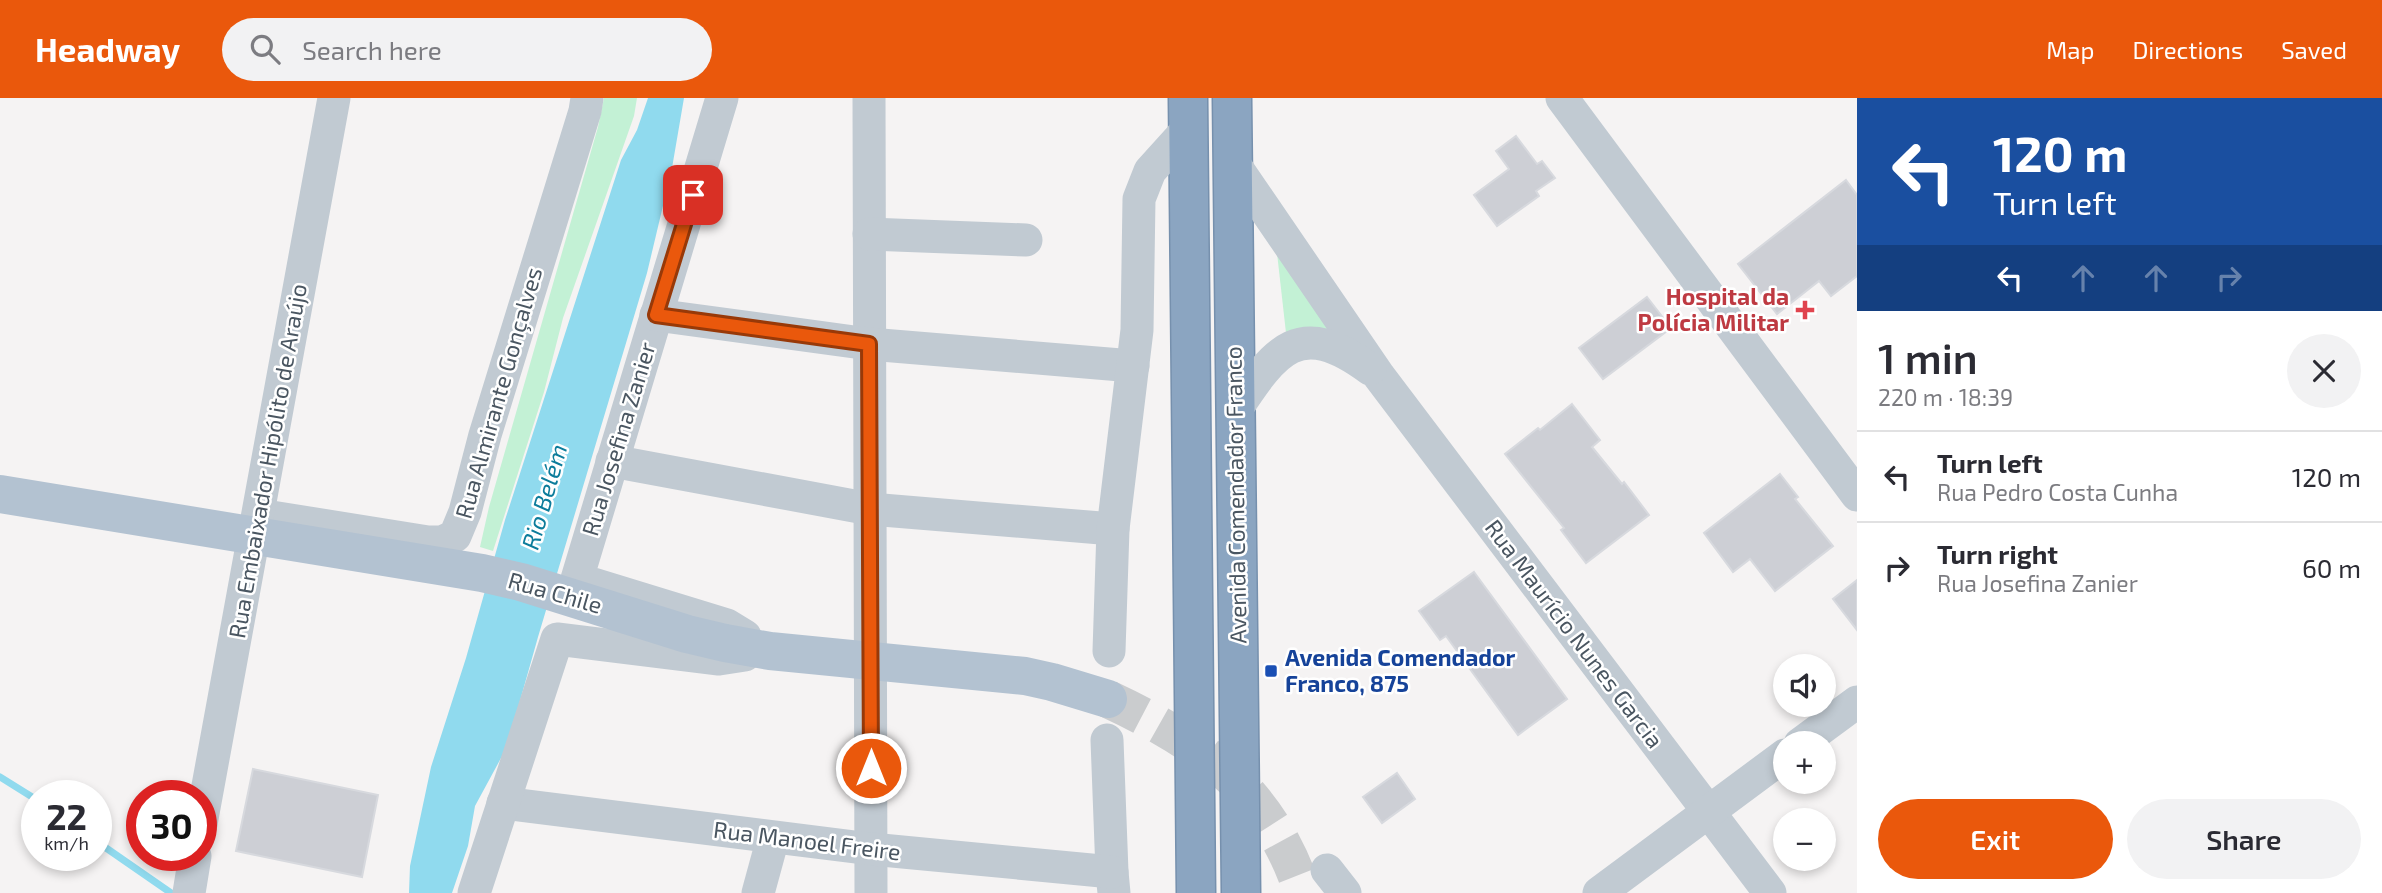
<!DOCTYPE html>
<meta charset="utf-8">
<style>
:root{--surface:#fff;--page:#f2f2f3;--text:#2b2b33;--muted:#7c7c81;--line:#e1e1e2;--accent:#ea580c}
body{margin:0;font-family:"Exo 2",sans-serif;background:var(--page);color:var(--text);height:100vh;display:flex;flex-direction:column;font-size:26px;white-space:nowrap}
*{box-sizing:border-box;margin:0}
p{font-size:23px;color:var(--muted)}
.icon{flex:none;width:38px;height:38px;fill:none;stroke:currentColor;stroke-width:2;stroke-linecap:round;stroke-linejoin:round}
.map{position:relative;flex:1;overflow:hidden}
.sheet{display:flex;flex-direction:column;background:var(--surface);width:525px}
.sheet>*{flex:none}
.top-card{background:#1a4fa0;color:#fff;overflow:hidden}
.tools{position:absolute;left:1773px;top:556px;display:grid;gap:14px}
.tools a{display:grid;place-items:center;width:63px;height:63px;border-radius:50%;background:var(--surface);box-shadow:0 4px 10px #0003;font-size:35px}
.speed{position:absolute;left:21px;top:682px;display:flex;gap:14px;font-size:35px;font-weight:700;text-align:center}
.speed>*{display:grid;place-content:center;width:91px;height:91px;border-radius:50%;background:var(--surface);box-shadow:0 4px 10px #0003;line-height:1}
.speed small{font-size:18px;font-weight:400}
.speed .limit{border:10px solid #d22;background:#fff;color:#111}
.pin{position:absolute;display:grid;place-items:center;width:60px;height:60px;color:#fff;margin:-30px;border-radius:14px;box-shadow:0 4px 10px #0006}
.me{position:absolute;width:77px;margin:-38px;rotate:0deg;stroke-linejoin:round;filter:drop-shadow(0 0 5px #0008)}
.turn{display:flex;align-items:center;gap:24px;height:147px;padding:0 21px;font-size:32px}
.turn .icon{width:91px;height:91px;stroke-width:2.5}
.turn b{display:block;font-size:49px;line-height:60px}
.lanes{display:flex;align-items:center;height:66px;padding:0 21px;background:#0003;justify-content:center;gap:35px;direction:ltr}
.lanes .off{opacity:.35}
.round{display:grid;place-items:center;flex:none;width:74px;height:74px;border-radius:37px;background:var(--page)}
.overview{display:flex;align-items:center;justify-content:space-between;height:119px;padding:0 21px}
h1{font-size:42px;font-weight:600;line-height:52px}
.button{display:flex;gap:14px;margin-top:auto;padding:14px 21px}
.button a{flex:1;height:80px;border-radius:42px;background:var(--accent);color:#fff;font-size:28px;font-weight:600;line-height:80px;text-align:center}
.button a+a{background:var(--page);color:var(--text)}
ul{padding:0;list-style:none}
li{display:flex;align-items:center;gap:21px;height:91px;padding:0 21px;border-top:2px solid var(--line)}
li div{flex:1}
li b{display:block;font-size:26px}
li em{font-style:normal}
header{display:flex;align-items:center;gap:42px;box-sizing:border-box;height:98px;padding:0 35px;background:var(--accent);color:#fff}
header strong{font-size:33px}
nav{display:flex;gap:38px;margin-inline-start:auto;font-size:24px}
.search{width:490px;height:63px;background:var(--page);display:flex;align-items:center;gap:18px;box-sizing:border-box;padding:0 24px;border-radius:38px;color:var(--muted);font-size:26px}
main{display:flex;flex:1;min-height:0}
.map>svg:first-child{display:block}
.green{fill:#c3f1d5}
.water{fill:#90daee}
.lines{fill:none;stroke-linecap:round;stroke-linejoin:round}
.stream{stroke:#90daee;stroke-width:7}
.building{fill:#cdcfd5;stroke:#d7d9de;stroke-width:2}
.major-tunnel{stroke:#caccce;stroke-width:38;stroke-dasharray:38 19;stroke-linecap:butt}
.highway-casing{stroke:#7690ad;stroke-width:41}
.minor{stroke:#c1cad2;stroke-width:33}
.major{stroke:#b3c2d1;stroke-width:38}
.highway{stroke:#8ba5c1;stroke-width:38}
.route-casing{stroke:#983908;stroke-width:18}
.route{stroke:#ea580c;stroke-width:12}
.health-dot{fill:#e0444e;stroke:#fff;stroke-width:2.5}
.transit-dot{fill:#1a4fb4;stroke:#fff;stroke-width:2.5}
.labels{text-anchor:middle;stroke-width:5;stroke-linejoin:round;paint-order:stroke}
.health-label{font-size:23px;font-weight:bold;fill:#be3a42;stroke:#fff;text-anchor:end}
.street-label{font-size:23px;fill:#4a5661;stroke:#fff}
.transit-label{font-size:23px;font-weight:bold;fill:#164399;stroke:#fff;text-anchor:start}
.water-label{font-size:24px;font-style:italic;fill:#0c7c9b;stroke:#fff}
</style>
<header>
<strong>Headway</strong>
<div class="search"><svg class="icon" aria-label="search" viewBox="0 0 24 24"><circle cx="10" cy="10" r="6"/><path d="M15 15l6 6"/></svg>Search here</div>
<nav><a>Map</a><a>Directions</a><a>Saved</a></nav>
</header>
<main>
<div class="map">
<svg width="1857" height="795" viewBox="0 0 1857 795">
<rect width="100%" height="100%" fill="#f5f3f3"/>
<!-- green -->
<g class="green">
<polygon points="604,0 637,0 634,18 563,220 544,294 493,453 480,449 489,409 598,29"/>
<polygon points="1277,155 1343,233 1286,235"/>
</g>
<!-- water -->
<polygon class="water" points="648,0 684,0 672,70 647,175 538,539 507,649 475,708 468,748 452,795 409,795 410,768 431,669 466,560 505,422 621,62 637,32"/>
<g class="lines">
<!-- stream -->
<g class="stream">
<polyline points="0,679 37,702"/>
<polyline points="96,743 171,795"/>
</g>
</g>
<!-- building -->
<g class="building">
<polygon points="1516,38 1537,66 1542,63 1555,80 1536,93 1539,98 1497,128 1474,97 1509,71 1496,53"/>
<polygon points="1846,82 1857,97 1857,178 1831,198 1819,183 1777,216 1738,166"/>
<polygon points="1647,199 1671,230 1603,281 1579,250"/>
<polygon points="1572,306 1600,342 1592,349 1622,386 1624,384 1649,417 1586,465 1561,432 1564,430 1505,356 1538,330 1540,332"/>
<polygon points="1780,376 1798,399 1795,401 1833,448 1775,493 1750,461 1733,474 1704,435"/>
<polygon points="1474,474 1567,601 1518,637 1446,538 1440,542 1419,513"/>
<polygon points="1857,482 1857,532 1833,501"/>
<polygon points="253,671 378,697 362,779 236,753"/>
<polygon points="1397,675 1415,701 1382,725 1363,699"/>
</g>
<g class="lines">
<!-- major-tunnel -->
<path class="major-tunnel" d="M1108 601C1202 645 1269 692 1303 795"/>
<!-- highway casing -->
<g class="highway-casing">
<g id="highway">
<polyline points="1188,0 1196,795"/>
<polyline points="1232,0 1241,795"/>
</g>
</g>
<!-- minor -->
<g class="minor">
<polyline points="722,0 577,481 727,527 745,538"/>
<polyline points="869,0 871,795"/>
<polyline points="1562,0 1857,397"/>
<polyline points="1232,63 1379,278 1770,795"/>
<polyline points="869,136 1026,142"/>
<polyline points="656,217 869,246 1133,268"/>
<path d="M1235 313C1276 251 1299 219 1370 271"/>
<polyline points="612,363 870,411 1113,431"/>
<polyline points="259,417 428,444 442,444 455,438 465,414 485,337 585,13 587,0"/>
<polyline points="1109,553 1113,431 1137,232 1139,101 1150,73 1188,31"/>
<polyline points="1107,642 1112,774 1114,795"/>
<polyline points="1800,646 1857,604"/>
<polyline points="503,705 871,751 1112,774"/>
<polyline points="201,726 334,0"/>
<polyline points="1327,772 1345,795"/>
<polyline points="189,795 195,758"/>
<polyline points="474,795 557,541 719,561 745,557"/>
<polyline points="758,795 773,740"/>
<polyline points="1599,795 1785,657"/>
</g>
<!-- major -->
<polyline class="major" points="0,396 482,475 521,484 687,536 725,545 770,553 1025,578 1052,584 1108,601"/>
<!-- highway -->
<use href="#highway" class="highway"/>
</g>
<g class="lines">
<!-- route casing -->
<g class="route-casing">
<polyline id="route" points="693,97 656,217 869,246 871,670"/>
</g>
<!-- route -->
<use href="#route" class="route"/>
</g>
<!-- markers -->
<path class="health-dot" d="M1801.5 201.5h7v7h7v7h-7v7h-7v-7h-7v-7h7z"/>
<rect class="transit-dot" x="1264" y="566" width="14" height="14" rx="3.5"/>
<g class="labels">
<!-- health labels -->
<g class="health-label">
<text x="1789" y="207">Hospital da<tspan x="1789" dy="26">Polícia Militar</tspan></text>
</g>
<!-- street labels -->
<g class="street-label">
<text transform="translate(499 295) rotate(-74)" y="8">Rua Almirante Gonçalves</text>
<text transform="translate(619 341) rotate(-73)" y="8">Rua Josefina Zanier</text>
<text transform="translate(268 363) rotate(-80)" y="8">Rua Embaixador Hipólito de Araújo</text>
<text transform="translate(1236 397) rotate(-91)" y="8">Avenida Comendador Franco</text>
<text transform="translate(555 495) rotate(16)" y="8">Rua Chile</text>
<text transform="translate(1574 536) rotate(53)" y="8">Rua Maurício Nunes Garcia</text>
<text transform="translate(807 743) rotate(7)" y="8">Rua Manoel Freire</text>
</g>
<!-- transit labels -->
<g class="transit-label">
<text x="1285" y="568">Avenida Comendador<tspan x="1285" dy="26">Franco, 875</tspan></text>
</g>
<!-- water labels -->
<g class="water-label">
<text transform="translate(545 399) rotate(-74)" y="8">Rio Belém</text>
</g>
</g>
</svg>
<div class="tools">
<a><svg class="icon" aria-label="sound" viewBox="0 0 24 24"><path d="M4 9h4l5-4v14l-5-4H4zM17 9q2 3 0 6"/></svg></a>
<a>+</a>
<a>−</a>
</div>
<div class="speed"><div>22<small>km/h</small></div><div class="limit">30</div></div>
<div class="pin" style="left:693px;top:97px;background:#d93025"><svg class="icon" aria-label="arrive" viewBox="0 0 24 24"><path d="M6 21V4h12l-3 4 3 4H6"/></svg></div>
<svg class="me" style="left:871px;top:670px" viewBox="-20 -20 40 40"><circle r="17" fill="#ea580c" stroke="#fff" stroke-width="3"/><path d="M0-11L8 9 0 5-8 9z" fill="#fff"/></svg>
</div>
<section class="sheet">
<div class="top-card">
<div class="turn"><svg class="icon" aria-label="left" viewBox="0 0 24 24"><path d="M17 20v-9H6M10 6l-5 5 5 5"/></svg><div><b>120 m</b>Turn left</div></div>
<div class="lanes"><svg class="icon" aria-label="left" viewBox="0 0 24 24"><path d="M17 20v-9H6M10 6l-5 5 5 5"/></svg><svg class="icon off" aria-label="ahead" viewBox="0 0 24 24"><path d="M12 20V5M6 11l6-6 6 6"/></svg><svg class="icon off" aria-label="ahead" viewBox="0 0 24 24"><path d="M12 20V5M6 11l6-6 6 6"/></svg><svg class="icon off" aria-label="right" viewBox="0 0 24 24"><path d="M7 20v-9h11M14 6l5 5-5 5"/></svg></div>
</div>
<div class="overview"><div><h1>1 min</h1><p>220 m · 18:39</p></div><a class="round"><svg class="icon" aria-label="close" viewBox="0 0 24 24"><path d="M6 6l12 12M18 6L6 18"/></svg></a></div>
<ul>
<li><svg class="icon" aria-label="left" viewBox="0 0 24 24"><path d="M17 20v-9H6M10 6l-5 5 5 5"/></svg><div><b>Turn left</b><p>Rua Pedro Costa Cunha</p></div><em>120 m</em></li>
<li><svg class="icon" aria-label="right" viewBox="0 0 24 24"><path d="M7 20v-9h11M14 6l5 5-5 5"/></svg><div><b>Turn right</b><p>Rua Josefina Zanier</p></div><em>60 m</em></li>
</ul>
<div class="button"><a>Exit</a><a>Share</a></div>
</section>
</main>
